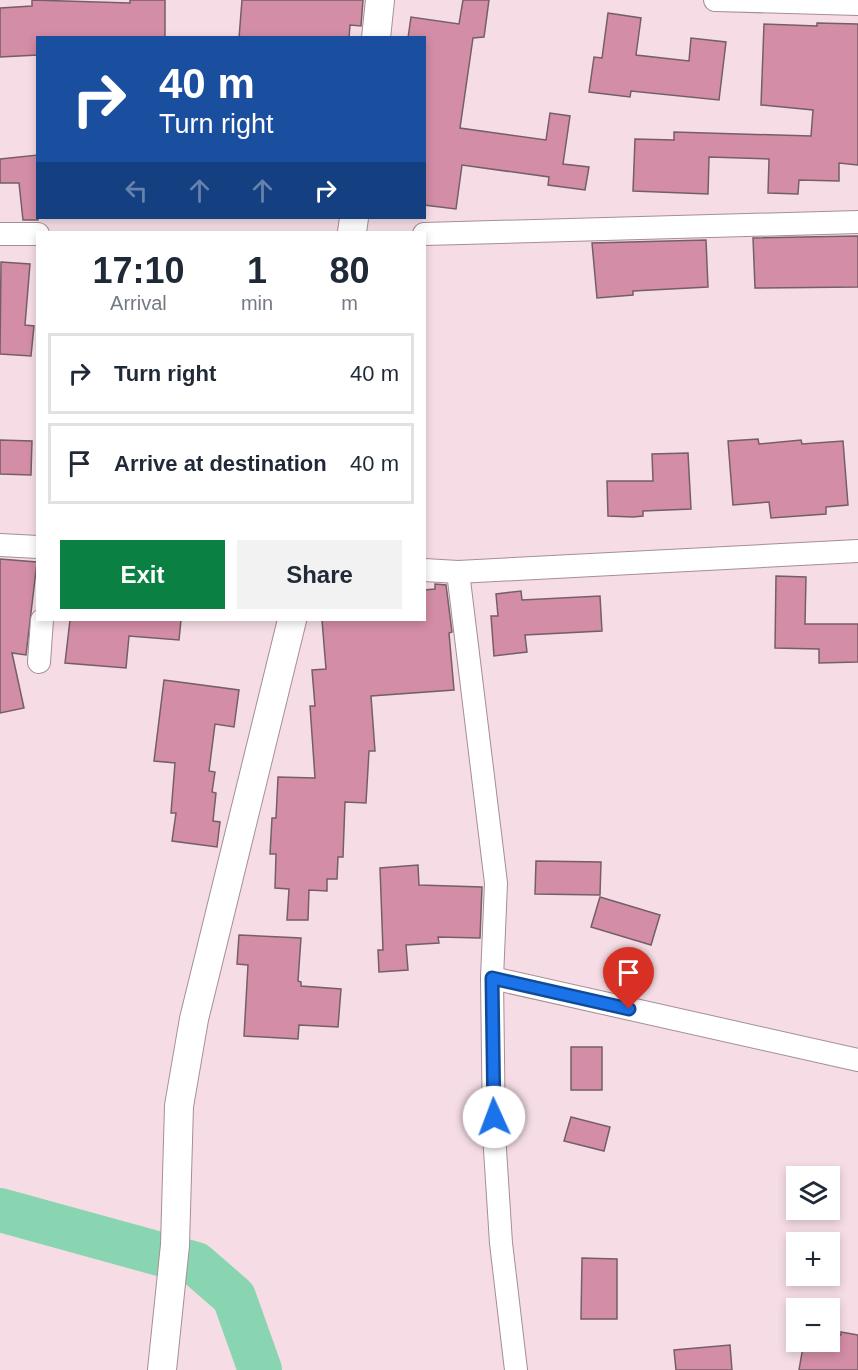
<!DOCTYPE html>
<meta charset="utf-8">
<style>
:root{--surface:#fff;--page:#f2f2f3;--text:#1f2937;--muted:#747a83;--line:#e0e1e3;--accent:#0b8043}
body{margin:0;font-family:Helvetica,sans-serif;background:var(--page);color:var(--text);height:100vh;display:flex;flex-direction:column;font-size:22px;white-space:nowrap}
*{box-sizing:border-box;margin:0}
p{font-size:20px;color:var(--muted)}
.icon{flex:none;width:33px;height:33px;fill:none;stroke:currentColor;stroke-width:2;stroke-linecap:round;stroke-linejoin:round}
.map{position:relative;flex:1;overflow:hidden}
.panel{position:absolute;left:36px;top:231px;width:390px;height:390px;display:flex;flex-direction:column;background:var(--surface);border-radius:0px;box-shadow:0 3px 9px #0003}
.panel>*{flex:none}
.banner{position:absolute;left:36px;top:36px;width:390px;height:183px;border-radius:0px;box-shadow:0 3px 9px #0003;background:#1a4fa0;color:#fff;overflow:hidden}
.controls{position:absolute;left:786px;top:1166px;display:grid;gap:12px}
.controls a{display:grid;place-items:center;width:54px;height:54px;border-radius:0px;background:var(--surface);box-shadow:0 3px 9px #0003;font-size:30px}
.pin{position:absolute;display:grid;place-items:center;width:51px;height:51px;color:#fff;margin:-62px -26px;border-radius:50% 50% 50% 0;rotate:-45deg;box-shadow:0 0 6px #0007}
.pin .icon{rotate:45deg}
.me{position:absolute;width:66px;margin:-33px;rotate:358deg;stroke-linejoin:round;filter:drop-shadow(0 0 4px #0008)}
.turn{display:flex;align-items:center;gap:21px;height:126px;padding:0 24px;font-size:27px}
.turn .icon{width:78px;height:78px;stroke-width:2.5}
.turn b{display:block;font-size:42px;line-height:51px}
.lanes{display:flex;align-items:center;height:57px;padding:0 24px;background:#0003;justify-content:center;gap:30px;direction:ltr}
.lanes .off{opacity:.35}
.eta{display:flex;justify-content:space-evenly;align-items:center;height:102px;text-align:center}
.eta b{font-size:36px;font-weight:700;line-height:42px}
.button{display:flex;gap:12px;margin-top:auto;padding:12px 24px}
.button a{flex:1;height:69px;border-radius:0px;background:var(--accent);color:#fff;font-size:24px;font-weight:700;line-height:69px;text-align:center}
.button a+a{background:var(--page);color:var(--text)}
ul{padding:0;list-style:none}
li{display:flex;align-items:center;gap:18px;height:81px;margin:0 12px 9px;padding:0 12px;border:3px solid var(--line);border-radius:0px}
li div{flex:1}
li b{display:block;font-size:22px}
li em{font-style:normal}
.map>svg:first-child{display:block}
.lines{fill:none;stroke-linecap:round;stroke-linejoin:round}
.river{stroke:#89d4b1;stroke-width:44}
.building{fill:#d38da6;stroke:#745f66;stroke-width:1.5}
.minor-casing{stroke:#a58e96;stroke-width:24}
.tertiary-casing{stroke:#a58e96;stroke-width:30}
.minor{stroke:#fff;stroke-width:22}
.tertiary{stroke:#fff;stroke-width:28}
.route-casing{stroke:#114b97;stroke-width:15}
.route{stroke:#1a73e8;stroke-width:10}
</style>
<div class="map">
<svg width="858" height="1370" viewBox="0 0 858 1370">
<rect width="100%" height="100%" fill="#f6dde5"/>
<g class="lines">
<!-- river -->
<polyline class="river" points="0,1210 196,1264 234,1297 260,1370"/>
</g>
<!-- building -->
<g class="building">
<polygon points="32,0 130,3 130,0 165,0 165,38 38,38 38,55 0,57 0,8 32,6"/>
<polygon points="242,0 363,0 361,26 350,25 349,38 239,38"/>
<polygon points="463,0 489,0 484,37 473,38 460,128 546,140 550,113 570,116 563,164 589,167 585,190 548,185 549,177 462,165 456,209 424,205 424,38 408,38 411,17 459,24"/>
<polygon points="608,13 641,18 636,55 689,61 691,38 726,42 719,100 631,91 630,97 589,92 594,57 602,58"/>
<polygon points="817,23 858,24 858,165 839,163 839,181 799,180 798,194 768,193 769,159 709,157 708,194 633,191 635,139 674,140 674,132 811,136 813,110 761,105 764,24 817,26"/>
<polygon points="38,155 38,220 23,220 19,183 0,183 0,159"/>
<polygon points="858,236 858,287 755,288 753,238"/>
<polygon points="706,240 708,287 633,291 633,295 597,298 592,243"/>
<polygon points="1,262 30,264 25,325 34,326 31,356 0,354"/>
<polygon points="758,439 759,444 801,440 802,444 843,441 848,505 826,507 826,514 771,518 769,502 733,505 728,441"/>
<polygon points="0,440 32,441 31,475 0,474"/>
<polygon points="688,453 691,509 643,511 643,516 633,517 608,516 607,481 653,481 652,454"/>
<polygon points="0,559 37,562 26,655 12,653 24,708 0,713"/>
<polygon points="776,576 806,577 805,624 858,624 858,662 819,663 819,649 775,648"/>
<polygon points="435,584 446,585 452,632 449,633 454,690 371,696 375,751 369,751 366,803 345,802 343,857 338,857 337,879 327,879 327,891 309,890 308,920 287,920 289,889 275,888 276,854 270,854 272,818 276,818 278,777 315,778 310,706 315,706 312,670 326,669 322,620 424,620 424,590 435,589"/>
<polygon points="521,591 522,600 600,596 602,631 525,635 527,652 494,656 491,616 498,616 496,594"/>
<polygon points="70,620 181,620 179,640 129,636 126,668 65,663"/>
<polygon points="164,680 239,690 234,727 215,724 209,771 215,772 212,792 216,793 213,821 220,822 217,847 172,841 176,813 171,813 175,763 154,761"/>
<polygon points="536,861 601,862 600,895 535,894"/>
<polygon points="418,865 419,885 482,887 480,938 438,937 439,943 406,945 408,970 379,972 378,950 383,950 380,868"/>
<polygon points="600,897 660,915 651,945 591,927"/>
<polygon points="239,935 301,938 298,981 301,982 301,986 341,989 338,1027 299,1025 298,1039 244,1036 248,965 237,964"/>
<rect x="571" y="1047" width="31" height="43"/>
<polygon points="571,1117 610,1127 604,1151 564,1141"/>
<polygon points="582,1258 617,1259 617,1319 581,1319"/>
<polygon points="841,1332 858,1335 858,1370 799,1370 804,1341 830,1341 830,1334 841,1335"/>
<polygon points="730,1345 732,1370 676,1370 674,1350"/>
</g>
<g class="lines">
<!-- minor casing -->
<g class="minor-casing">
<g id="minor">
<polyline points="715,0 858,4"/>
<polyline points="0,234 38,234"/>
<polyline points="424,234 858,222"/>
<polyline points="0,545 38,547"/>
<polyline points="424,570 458,572 858,551"/>
<polyline points="458,572 496,883 492,978 494,1134 501,1243 516,1370"/>
<polyline points="39,662 42,620"/>
<polyline points="492,978 858,1060"/>
</g>
</g>
<!-- tertiary casing -->
<g class="tertiary-casing">
<g id="tertiary">
<polyline points="376,38 380,0"/>
<polyline points="352,232 354,218"/>
<polyline points="162,1370 175,1245 179,1106 194,1019 292,620"/>
</g>
</g>
<!-- minor -->
<use href="#minor" class="minor"/>
<!-- tertiary -->
<use href="#tertiary" class="tertiary"/>
</g>
<g class="lines">
<!-- route casing -->
<g class="route-casing">
<polyline id="route" points="494,1117 492,978 629,1009"/>
</g>
<!-- route -->
<use href="#route" class="route"/>
</g>
</svg>
<div class="controls">
<a><svg class="icon" aria-label="layers" viewBox="0 0 24 24"><path d="M12 4l9 5-9 5-9-5zM3 14l9 5 9-5"/></svg></a>
<a>+</a>
<a>−</a>
</div>
<div class="pin" style="left:629px;top:1009px;background:#d93025"><svg class="icon" aria-label="arrive" viewBox="0 0 24 24"><path d="M6 21V4h12l-3 4 3 4H6"/></svg></div>
<svg class="me" style="left:494px;top:1117px" viewBox="-20 -20 40 40"><circle r="19" fill="#fff"/><path d="M0-13L10 11 0 6-10 11z" fill="#1a73e8"/></svg>
<div class="banner">
<div class="turn"><svg class="icon" aria-label="right" viewBox="0 0 24 24"><path d="M7 20v-9h11M14 6l5 5-5 5"/></svg><div><b>40 m</b>Turn right</div></div>
<div class="lanes"><svg class="icon off" aria-label="left" viewBox="0 0 24 24"><path d="M17 20v-9H6M10 6l-5 5 5 5"/></svg><svg class="icon off" aria-label="ahead" viewBox="0 0 24 24"><path d="M12 20V5M6 11l6-6 6 6"/></svg><svg class="icon off" aria-label="ahead" viewBox="0 0 24 24"><path d="M12 20V5M6 11l6-6 6 6"/></svg><svg class="icon" aria-label="right" viewBox="0 0 24 24"><path d="M7 20v-9h11M14 6l5 5-5 5"/></svg></div>
</div>
<section class="panel">
<div class="eta">
<div><b>17:10</b><p>Arrival</p></div>
<div><b>1</b><p>min</p></div>
<div><b>80</b><p>m</p></div>
</div>
<ul>
<li><svg class="icon" aria-label="right" viewBox="0 0 24 24"><path d="M7 20v-9h11M14 6l5 5-5 5"/></svg><div><b>Turn right</b></div><em>40 m</em></li>
<li><svg class="icon" aria-label="arrive" viewBox="0 0 24 24"><path d="M6 21V4h12l-3 4 3 4H6"/></svg><div><b>Arrive at destination</b></div><em>40 m</em></li>
</ul>
<div class="button"><a>Exit</a><a>Share</a></div>
</section>
</div>
